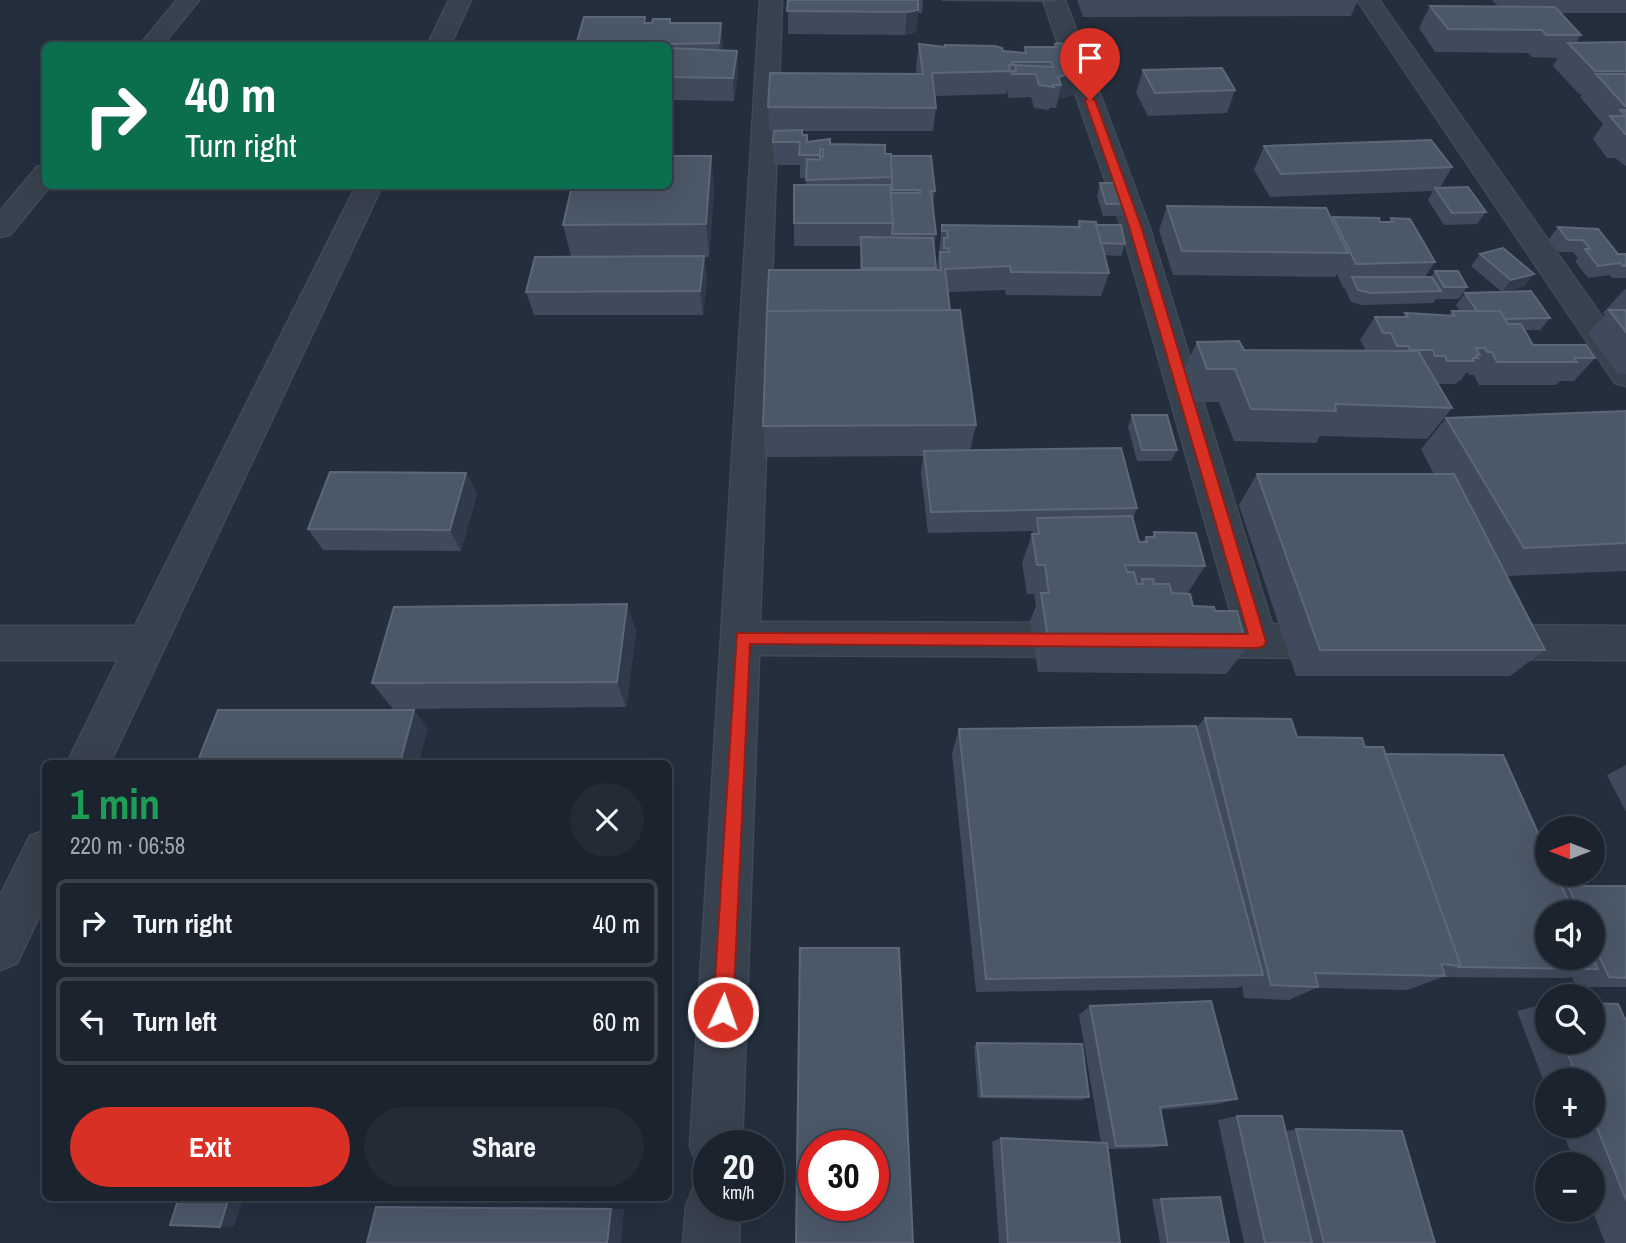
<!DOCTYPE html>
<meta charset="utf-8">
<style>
:root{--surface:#1b232e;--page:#242b36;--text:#f1f3f6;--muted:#a0a4aa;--line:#39404a;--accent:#d93025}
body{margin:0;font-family:"Archivo Narrow",sans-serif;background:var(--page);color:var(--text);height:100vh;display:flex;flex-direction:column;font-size:26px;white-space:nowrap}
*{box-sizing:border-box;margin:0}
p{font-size:23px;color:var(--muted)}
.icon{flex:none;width:38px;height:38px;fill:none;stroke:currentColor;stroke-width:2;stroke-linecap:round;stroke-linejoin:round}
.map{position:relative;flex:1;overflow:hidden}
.panel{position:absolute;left:42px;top:760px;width:630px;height:441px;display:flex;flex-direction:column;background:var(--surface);border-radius:10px;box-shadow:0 7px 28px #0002,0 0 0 2px var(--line)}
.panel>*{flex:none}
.hud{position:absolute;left:42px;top:42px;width:630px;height:147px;border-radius:10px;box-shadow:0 7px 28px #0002,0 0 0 2px var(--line);background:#0b6e4f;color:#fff;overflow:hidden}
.needle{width:46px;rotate:270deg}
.controls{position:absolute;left:1535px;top:816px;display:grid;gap:14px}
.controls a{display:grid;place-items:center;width:70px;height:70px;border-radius:50%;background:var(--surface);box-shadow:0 7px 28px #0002,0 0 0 2px var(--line);font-size:35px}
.speed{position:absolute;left:693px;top:1130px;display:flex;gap:14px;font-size:35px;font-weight:700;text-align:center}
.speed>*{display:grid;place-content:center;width:91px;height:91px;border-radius:50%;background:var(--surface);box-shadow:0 7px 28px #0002,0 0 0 2px var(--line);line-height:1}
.speed small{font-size:18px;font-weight:400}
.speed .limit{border:10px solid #d22;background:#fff;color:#111}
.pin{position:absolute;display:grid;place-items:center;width:60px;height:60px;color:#fff;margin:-72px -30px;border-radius:50% 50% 50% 0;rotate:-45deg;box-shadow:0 0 7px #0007}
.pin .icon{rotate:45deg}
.me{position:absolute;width:77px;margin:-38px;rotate:3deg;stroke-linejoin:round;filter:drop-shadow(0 0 5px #0008)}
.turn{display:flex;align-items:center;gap:24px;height:147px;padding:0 28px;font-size:32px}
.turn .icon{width:91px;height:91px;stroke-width:2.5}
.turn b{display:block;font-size:49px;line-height:60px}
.round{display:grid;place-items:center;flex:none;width:74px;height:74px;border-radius:37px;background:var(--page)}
.headline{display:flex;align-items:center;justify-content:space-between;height:119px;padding:0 28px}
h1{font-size:42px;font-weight:700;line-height:52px;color:#1e9e55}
.action{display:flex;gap:14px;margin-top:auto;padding:14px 28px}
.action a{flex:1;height:80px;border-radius:42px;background:var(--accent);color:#fff;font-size:28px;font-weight:700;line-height:80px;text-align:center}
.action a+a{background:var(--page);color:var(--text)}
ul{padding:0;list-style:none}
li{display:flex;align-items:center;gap:21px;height:88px;margin:0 14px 10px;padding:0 14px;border:4px solid var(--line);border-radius:10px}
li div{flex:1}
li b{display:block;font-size:26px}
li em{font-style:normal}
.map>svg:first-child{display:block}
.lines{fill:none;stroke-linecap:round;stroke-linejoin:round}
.minor-casing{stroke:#414a57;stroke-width:3}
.minor{fill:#38414e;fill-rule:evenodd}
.wall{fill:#3f4b5c;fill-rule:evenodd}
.shaded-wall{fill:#2f3b4b}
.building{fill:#4b5868;stroke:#5c6777;stroke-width:2;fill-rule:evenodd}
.route{fill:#d93025;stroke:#8d1f18;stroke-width:2}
</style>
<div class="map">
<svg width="1626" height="1243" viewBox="0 0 1626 1243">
<rect width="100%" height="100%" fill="#242f3e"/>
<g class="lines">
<!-- minor casing -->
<g class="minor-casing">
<g id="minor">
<polygon points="177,0 199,0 162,46 139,46"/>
<polygon points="449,0 471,0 450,46 427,46"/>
<polygon points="760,0 782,0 760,622 1087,623 1101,628 1107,640 1101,652 1087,657 759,655 742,1146 709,1146 709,1169 697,1165 690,1146"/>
<polygon points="1043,0 1065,0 1149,226 1272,624 1335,624 1349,629 1355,641 1349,653 1335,658 1193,657 1179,652 1173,640 1179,628 1193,623 1234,624 1121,226"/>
<polygon points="1357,0 1379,0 1626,351 1626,386 1615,383"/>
<polygon points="46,165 46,186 50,186 10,235 0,237 0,211 37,167"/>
<polygon points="356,186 382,186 110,763 67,763 118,660 0,660 0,626 135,626"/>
<polygon points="1490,625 1626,626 1626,660 1490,659 1476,654 1470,642 1476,630"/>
<polygon points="46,830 46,902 17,963 0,970 0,896 30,836"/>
<polygon points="709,1180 709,1206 740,1206 739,1243 683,1243 686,1206 694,1187"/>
</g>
</g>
<!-- minor -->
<use href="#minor" class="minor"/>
</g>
<!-- wall -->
<g class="wall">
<polygon points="788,0 923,0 922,13 918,13 916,32 905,35 788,34"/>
<polygon points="941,0 1055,0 1055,2 942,1"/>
<polygon points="1077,0 1358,0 1351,16 1083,17"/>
<polygon points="1492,0 1626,0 1626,13 1560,13 1581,35 1576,43 1626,42 1626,166 1615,158 1607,158 1593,139 1603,124 1580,97 1582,94 1579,94 1553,66 1558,58 1532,57 1528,53 1435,52 1419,28 1430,6 1498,6"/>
<polygon points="645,17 645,23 652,23 670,19 671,23 721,23 722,50 737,51 738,74 734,101 668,100 668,46 576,46 576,45"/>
<polygon points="919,44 944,47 945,45 1003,51 1024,52 1025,47 1054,47 1055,44 1085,57 1085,83 1078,85 1076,94 1058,99 1056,108 1049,108 1049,110 1034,108 1031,97 1008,98 1007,88 1006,94 935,96 936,108 933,131 802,131 802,135 807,142 830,144 891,156 935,191 933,204 932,204 936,234 934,246 935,270 937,270 942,225 1077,227 1079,221 1096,225 1125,244 1121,256 1104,255 1109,273 1101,296 1006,295 1005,290 948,292 950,310 976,425 970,451 1137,508 1133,519 1139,542 1143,542 1146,537 1152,537 1154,532 1205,566 1188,593 1193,606 1215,611 1247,647 1226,674 1038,672 1030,621 1036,606 1034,594 1027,594 1022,563 1033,531 928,533 921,473 923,456 765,457 763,426 860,270 860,246 794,246 794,223 806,185 807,178 800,178 800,165 774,165 773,142 785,131 769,131 768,107 917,73 916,67"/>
<polygon points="1143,70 1235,90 1227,113 1148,116 1136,93"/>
<polygon points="1264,146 1452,167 1440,188 1486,212 1477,224 1444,225 1428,200 1433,191 1270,197 1254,170"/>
<polygon points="711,156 714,189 709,257 704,257 707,279 703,315 534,315 526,292 571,256 563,225"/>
<polygon points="1100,183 1127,204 1123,216 1103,216 1097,196"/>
<polygon points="1167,206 1332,220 1333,217 1390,222 1391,218 1435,262 1425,277 1431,277 1435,271 1467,287 1459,299 1436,299 1433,303 1363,305 1351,302 1345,289 1346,288 1343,288 1337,274 1335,277 1173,275 1159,230"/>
<polygon points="1558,227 1618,254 1626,254 1626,278 1612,278 1610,275 1588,278 1575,261 1578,258 1573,252 1558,252 1549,239"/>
<polygon points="1480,254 1525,286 1503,292 1550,318 1540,330 1525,330 1533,345 1595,358 1574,381 1560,381 1556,385 1479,385 1474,375 1469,375 1467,372 1460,381 1458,381 1456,384 1438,384 1452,408 1427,439 1320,436 1316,443 1234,441 1219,402 1192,402 1182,374 1197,342 1244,350 1366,351 1360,340 1375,317 1403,317 1405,313 1449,315 1452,311 1460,311 1456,305 1465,293 1502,292 1471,266"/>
<polygon points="1626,289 1626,374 1618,374 1588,333 1605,315 1603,313 1624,290"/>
<polygon points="1626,411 1626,571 1507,576 1545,650 1510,676 1296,676 1239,505 1257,474 1434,474 1421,449 1446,418"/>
<polygon points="1132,415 1177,450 1171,461 1137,461 1128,427"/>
<polygon points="466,473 477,494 461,551 323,550 308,529"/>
<polygon points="627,604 636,632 626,707 393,709 372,683"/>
<path d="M1205 718 1297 737 1365 747 1385 754 1563 888 1568 886H1626V987H1576L1572 977 1566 978 1442 977 1408 990 1316 988 1289 1000 1244 998 1242 986 1237 988 976 992 952 753 959 729 1196 728ZM1547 912H1592V957Z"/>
<polygon points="1626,765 1626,812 1607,775"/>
<polygon points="1547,1003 1547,1041 1592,1041 1626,1019 1626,1243 1605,1243 1592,1209 1592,1164 1575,1164 1560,1125 1592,1125 1592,1080 1547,1080 1547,1090 1517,1011"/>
<polygon points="1090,1006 1237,1099 1219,1104 1160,1110 1167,1145 1151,1148 1108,1149 1120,1243 999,1243 992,1142 1001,1138 1101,1143 1079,1015"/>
<polygon points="977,1043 1089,1097 1082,1100 978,1098 974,1046"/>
<polygon points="1237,1116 1286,1131 1296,1129 1435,1243 1244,1243 1218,1120"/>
<polygon points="1220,1197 1229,1243 1160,1243 1152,1199"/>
</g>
<!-- shaded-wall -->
<g class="shaded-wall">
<polygon points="918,10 916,32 905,35 907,12"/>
<polygon points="721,23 723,46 720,66 719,43"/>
<polygon points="737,51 738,74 734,101 733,78"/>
<polygon points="1086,54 1084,62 1091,60 1085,83 1078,85 1076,94 1058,99 1061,85 1058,77 1079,63"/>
<polygon points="711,156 714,189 709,257 706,224"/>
<polygon points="704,256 707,279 703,315 700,291"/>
<polygon points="1534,274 1525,286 1502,292 1511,280"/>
<polygon points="466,473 477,494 461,551 450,530"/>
<polygon points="627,604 636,632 626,707 617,682"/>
<polygon points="414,710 428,728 419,763 400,763"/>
<polygon points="668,784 673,799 668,862"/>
<polygon points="229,1197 244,1197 234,1226 220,1227"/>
<polygon points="611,1209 624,1209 621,1243 607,1243"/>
</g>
<!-- building -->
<g class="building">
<polygon points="788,0 918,0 918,10 907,12 787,11"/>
<polygon points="1430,6 1555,7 1581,35 1546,35 1542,30 1448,29"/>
<polygon points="584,17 645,17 644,23 652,23 653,19 670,19 670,23 721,23 719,43 578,46 579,45 576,45"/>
<polygon points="1082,38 1086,54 1083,57 1089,56 1091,60 1079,63 1081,71 1058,77 1061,85 1053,85 1054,87 1039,85 1036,74 1012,74 1011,71 1016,71 1015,65 1053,67 1051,62 1012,62 1013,65 1009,65 1010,71 932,73 936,108 768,107 770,73 923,74 919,44 945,47 945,45 995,46 1002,48 1003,51 1026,53 1025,47 1056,47 1055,44 1058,43 1080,47"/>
<polygon points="1626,42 1626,71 1595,71 1568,43"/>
<polygon points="668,48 737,51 733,78 668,77"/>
<polygon points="1222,68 1235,90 1155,93 1143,70"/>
<polygon points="1596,74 1626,74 1626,106 1625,106"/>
<polygon points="1620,110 1626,110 1626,116"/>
<polygon points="1610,116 1626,116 1626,134 1625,134"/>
<polygon points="802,130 802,135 807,135 807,142 830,139 830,144 885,145 885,154 891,154 892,177 806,180 807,159 820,160 820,157 823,157 823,149 820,149 820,155 799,155 800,142 773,142 774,131"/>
<polygon points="1431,140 1452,167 1281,174 1264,146"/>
<polygon points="668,156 711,156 706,224 563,225 572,186 668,186"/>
<polygon points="891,156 931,156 935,191 931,191 936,234 892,234 893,223 890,193 920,193 920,190 892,190 892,177"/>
<polygon points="1100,183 1120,183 1127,204 1106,204"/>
<polygon points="794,185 890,185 893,223 794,223"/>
<polygon points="1468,187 1486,212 1452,213 1435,188"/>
<polygon points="1167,206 1326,208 1348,253 1182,251"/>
<polygon points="1333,217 1379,218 1380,222 1393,222 1391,218 1410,219 1435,262 1356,264"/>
<polygon points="1079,221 1096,222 1109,273 1011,272 1010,266 945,269 950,310 767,311 769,270 941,270 940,252 949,252 948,248 944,248 944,238 948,238 947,231 942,231 942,225 1080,227"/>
<polygon points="1096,225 1121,225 1125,244 1101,243"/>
<polygon points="1558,227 1598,229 1618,254 1626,254 1626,266 1623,266 1620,263 1598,266 1585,249 1590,249 1583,240 1568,240"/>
<polygon points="861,237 933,238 936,268 862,268"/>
<polygon points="1503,248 1534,274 1511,280 1480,254"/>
<polygon points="704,256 700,291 526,292 535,257"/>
<polygon points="1435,271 1458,271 1467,287 1444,287"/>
<polygon points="1352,277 1432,277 1441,291 1371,293 1358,290"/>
<polygon points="1531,291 1550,318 1505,319 1500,311 1477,311 1465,293"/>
<polygon points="960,310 976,425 763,426 767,311"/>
<polygon points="1609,310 1626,310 1626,332"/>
<polygon points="1452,311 1500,311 1508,324 1521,324 1533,345 1586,345 1595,358 1574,358 1577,362 1497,362 1492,352 1487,352 1485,348 1476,348 1480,355 1476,355 1478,358 1473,358 1474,361 1447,361 1445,356 1435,356 1433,350 1410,350 1408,346 1397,346 1391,333 1383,333 1375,317 1408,317 1405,313 1455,316"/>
<polygon points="1239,341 1244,350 1418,351 1452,408 1335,404 1336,411 1251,409 1235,369 1207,369 1197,342"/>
<polygon points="1626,411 1626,543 1524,548 1446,418"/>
<polygon points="1132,415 1167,415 1177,450 1142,450"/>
<polygon points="1121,448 1137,508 931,512 924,451"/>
<polygon points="330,472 466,473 450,530 308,529"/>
<polygon points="1257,474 1454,474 1545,650 1320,650"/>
<polygon points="1132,516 1139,542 1147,542 1146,537 1155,537 1154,532 1196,533 1205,566 1125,565 1127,572 1134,572 1137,584 1143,584 1142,579 1153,579 1154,584 1169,584 1172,593 1190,594 1193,606 1214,607 1215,611 1237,611 1247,647 1049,645 1041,593 1049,593 1045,565 1037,565 1032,534 1039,534 1037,518"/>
<polygon points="627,604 617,682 372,683 394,607"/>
<polygon points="218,710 414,710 400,763 197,763"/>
<polygon points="1205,718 1291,719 1297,737 1362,738 1365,747 1383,747 1461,966 1441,964 1445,976 1315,973 1318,987 1271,985"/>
<polygon points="1196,726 1263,975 986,979 959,729"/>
<polygon points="1385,754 1503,755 1547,853 1547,873 1556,873 1573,912 1547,912 1547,957 1592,957 1592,955 1598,969 1457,967 1461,966"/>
<polygon points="1568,886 1626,886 1626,978 1609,977 1592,941 1592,912 1580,912"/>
<path d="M800 948H899L913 1243H796ZM814 1146H873V1206H814Z"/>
<polygon points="1211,1001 1237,1099 1160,1107 1167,1145 1116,1146 1090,1006"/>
<polygon points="1592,1003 1618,1004 1625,1019 1626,1019 1626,1200 1592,1115 1592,1080 1578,1080 1563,1041 1592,1041"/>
<polygon points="977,1043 1082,1044 1089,1097 982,1096"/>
<polygon points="1237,1116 1282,1116 1312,1243 1265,1243"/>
<polygon points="1296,1129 1402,1131 1435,1243 1324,1243"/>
<polygon points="1001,1138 1107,1143 1120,1243 1008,1243"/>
<polygon points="179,1197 229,1197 220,1227 170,1225"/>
<polygon points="1220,1197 1229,1243 1168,1243 1161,1199"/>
<polygon points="376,1207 611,1209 607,1243 367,1243"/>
</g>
<!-- route -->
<polygon class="route" points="1090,97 1095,100 1141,226 1266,641 1264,646 1258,648 750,644 733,1012 730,1020 723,1023 716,1020 713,1012 737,633 1248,634 1129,226 1085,100"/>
</svg>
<div class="controls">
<a><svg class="needle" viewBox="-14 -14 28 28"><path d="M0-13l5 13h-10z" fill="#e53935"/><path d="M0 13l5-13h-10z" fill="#a0a4aa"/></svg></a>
<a><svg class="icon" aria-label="sound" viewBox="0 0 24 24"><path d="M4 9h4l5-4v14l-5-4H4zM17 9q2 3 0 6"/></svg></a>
<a><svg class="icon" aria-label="search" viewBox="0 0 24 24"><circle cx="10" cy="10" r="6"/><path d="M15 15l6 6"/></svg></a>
<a>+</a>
<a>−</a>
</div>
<div class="speed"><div>20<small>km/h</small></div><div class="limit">30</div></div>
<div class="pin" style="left:1090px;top:100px;background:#d93025"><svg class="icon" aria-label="arrive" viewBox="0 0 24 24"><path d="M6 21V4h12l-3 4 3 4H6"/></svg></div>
<svg class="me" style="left:723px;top:1012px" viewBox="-20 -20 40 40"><circle r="17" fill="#d93025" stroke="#fff" stroke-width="3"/><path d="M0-11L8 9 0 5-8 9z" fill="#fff"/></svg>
<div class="hud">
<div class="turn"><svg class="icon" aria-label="right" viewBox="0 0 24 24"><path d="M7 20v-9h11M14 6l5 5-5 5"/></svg><div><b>40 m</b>Turn right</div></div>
</div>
<section class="panel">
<div class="headline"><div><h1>1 min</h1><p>220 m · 06:58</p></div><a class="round"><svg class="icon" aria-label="close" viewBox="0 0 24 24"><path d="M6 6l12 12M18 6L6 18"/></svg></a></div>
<ul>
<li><svg class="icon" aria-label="right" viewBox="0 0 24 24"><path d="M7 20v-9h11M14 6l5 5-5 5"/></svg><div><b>Turn right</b></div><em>40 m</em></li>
<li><svg class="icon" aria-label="left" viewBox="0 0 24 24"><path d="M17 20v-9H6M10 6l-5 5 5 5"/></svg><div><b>Turn left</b></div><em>60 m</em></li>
</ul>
<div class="action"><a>Exit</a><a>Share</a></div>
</section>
</div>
